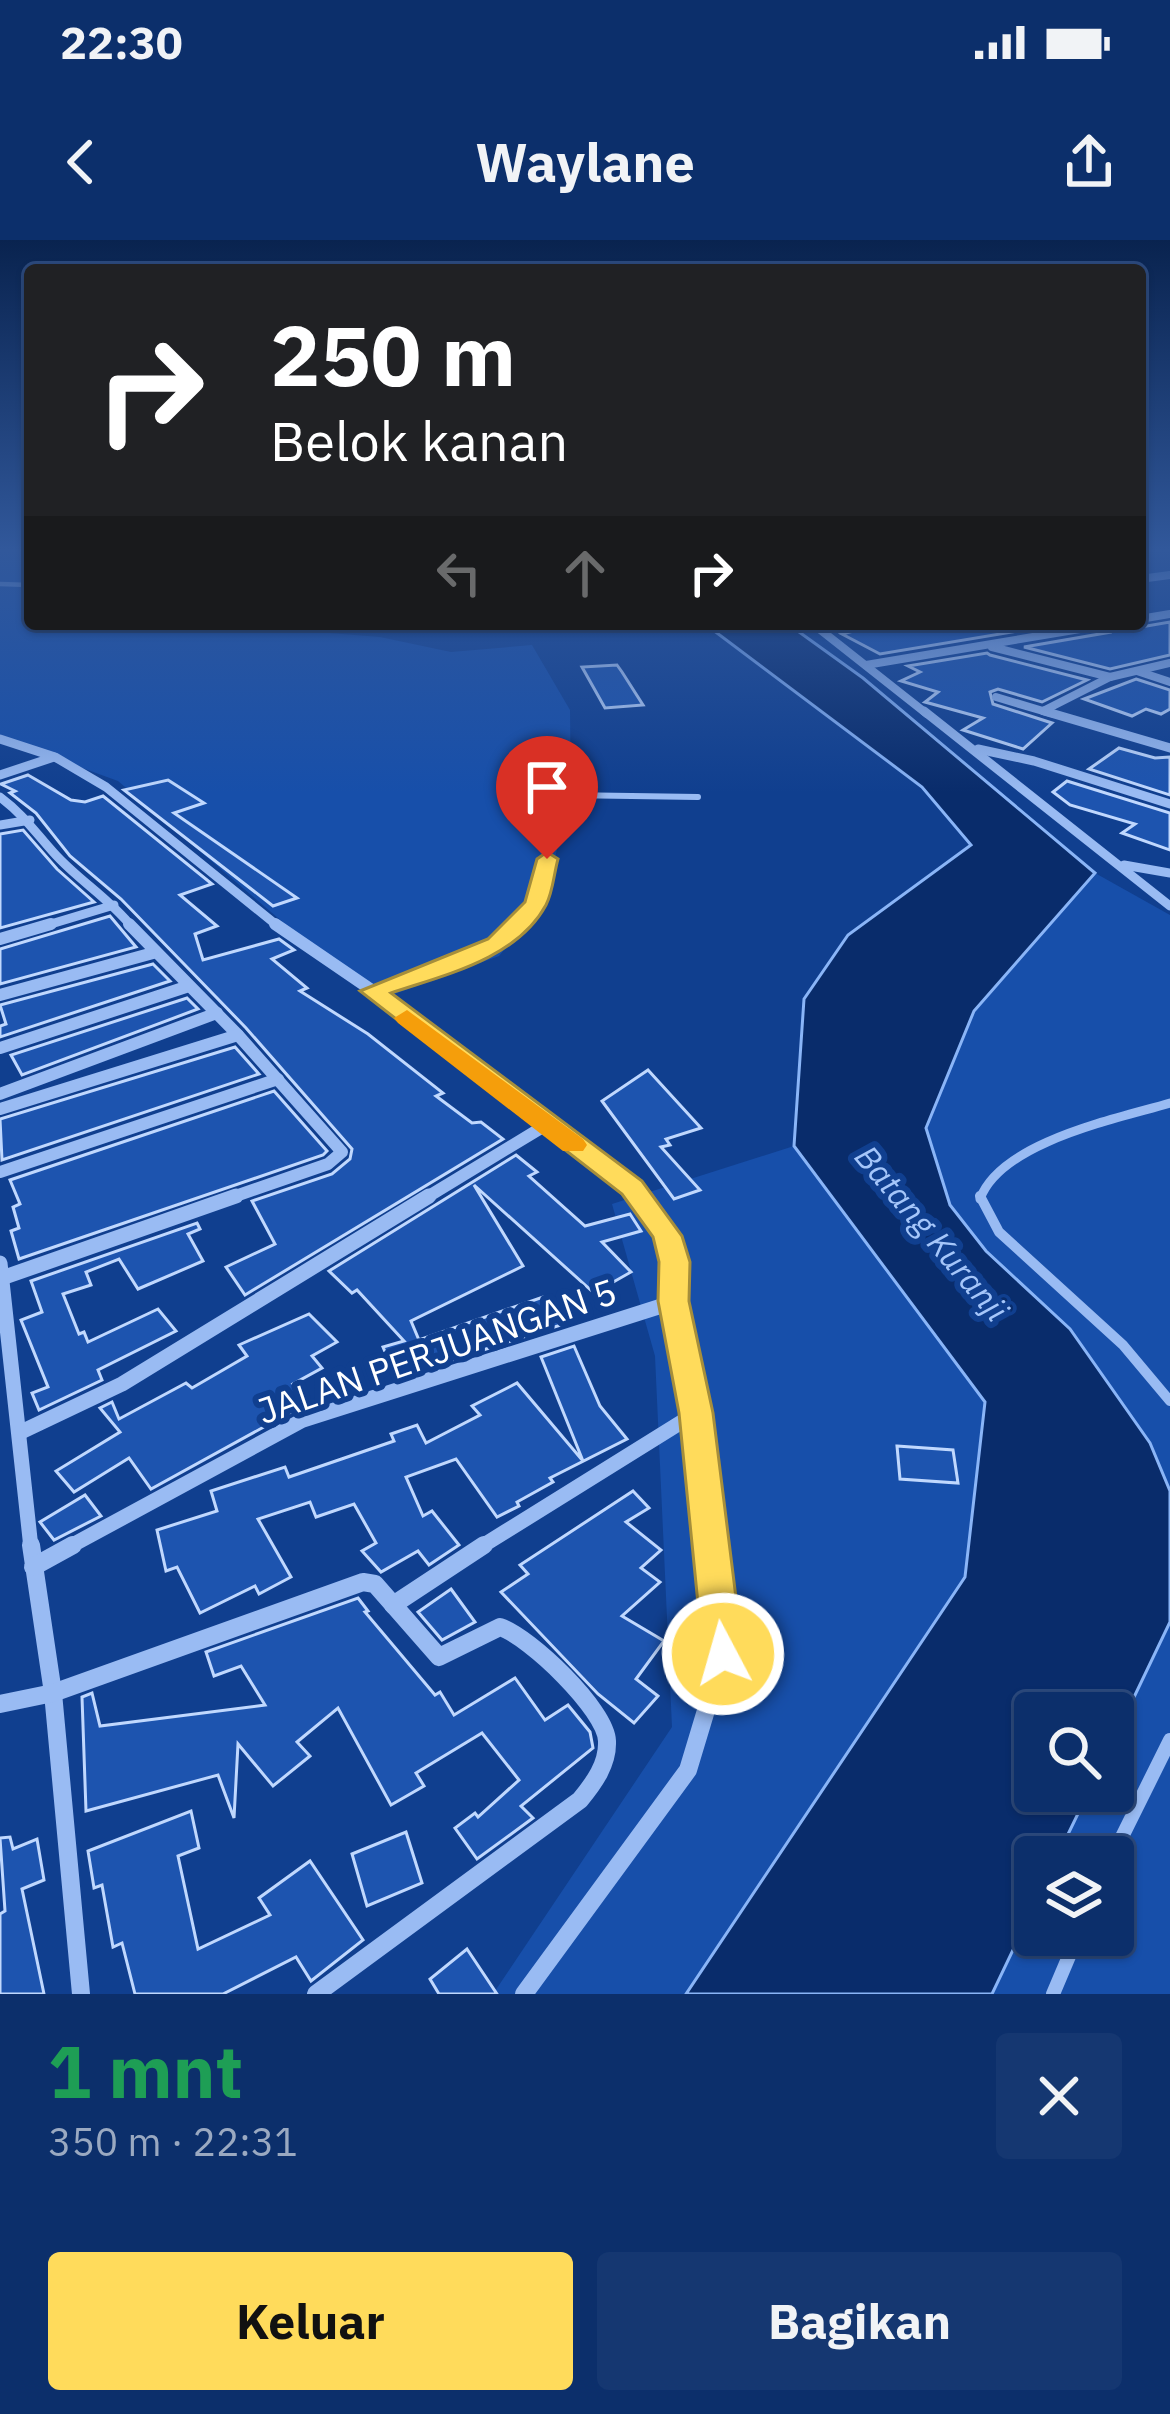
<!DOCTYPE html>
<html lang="id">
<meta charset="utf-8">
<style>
:root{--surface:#0c2f6b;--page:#153771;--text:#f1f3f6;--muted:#9aa9c1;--line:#2c4a7e;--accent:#ffdb5b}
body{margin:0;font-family:"IBM Plex Sans",sans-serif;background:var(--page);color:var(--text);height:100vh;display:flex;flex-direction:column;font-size:45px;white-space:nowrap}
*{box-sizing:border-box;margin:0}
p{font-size:39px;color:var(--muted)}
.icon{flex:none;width:66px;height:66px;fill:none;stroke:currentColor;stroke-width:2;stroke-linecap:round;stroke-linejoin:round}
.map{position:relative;height:1754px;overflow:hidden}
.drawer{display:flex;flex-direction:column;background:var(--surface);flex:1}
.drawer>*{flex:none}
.hud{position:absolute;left:24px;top:24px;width:1122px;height:366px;border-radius:12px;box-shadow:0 3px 9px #0004,0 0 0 3px var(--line);background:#202124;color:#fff;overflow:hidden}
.fabs{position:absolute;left:1014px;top:1452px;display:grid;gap:24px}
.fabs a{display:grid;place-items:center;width:120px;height:120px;border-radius:12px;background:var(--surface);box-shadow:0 3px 9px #0004,0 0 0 3px var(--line);font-size:60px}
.pin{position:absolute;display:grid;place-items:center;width:102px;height:102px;color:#fff;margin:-123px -51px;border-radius:50% 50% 50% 0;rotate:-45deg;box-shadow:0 0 12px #0007}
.pin .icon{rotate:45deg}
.me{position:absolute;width:132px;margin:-66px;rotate:354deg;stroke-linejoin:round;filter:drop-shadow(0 0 9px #0008)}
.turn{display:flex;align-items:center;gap:42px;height:252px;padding:0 48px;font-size:54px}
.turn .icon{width:156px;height:156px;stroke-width:2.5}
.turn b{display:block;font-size:84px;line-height:102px}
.lanes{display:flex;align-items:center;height:114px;padding:0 48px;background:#0003;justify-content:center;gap:60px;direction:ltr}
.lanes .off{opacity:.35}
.round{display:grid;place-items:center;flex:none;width:126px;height:126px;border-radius:12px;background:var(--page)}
.head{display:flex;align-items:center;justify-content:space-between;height:204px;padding:0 48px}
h1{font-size:72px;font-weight:700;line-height:90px;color:#1e9e55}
.button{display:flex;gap:24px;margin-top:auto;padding:24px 48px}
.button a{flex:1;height:138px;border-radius:12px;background:var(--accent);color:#111;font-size:48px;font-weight:700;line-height:138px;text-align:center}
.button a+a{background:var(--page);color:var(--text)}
.status{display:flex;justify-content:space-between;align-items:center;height:84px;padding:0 60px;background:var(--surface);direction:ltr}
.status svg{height:33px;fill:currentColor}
header{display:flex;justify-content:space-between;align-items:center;height:156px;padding:0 48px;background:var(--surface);font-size:54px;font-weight:700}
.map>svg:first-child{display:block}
.green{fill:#174faa}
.water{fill:#092c6b;stroke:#8ab5f7;stroke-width:3}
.building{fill:#1d54af;stroke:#c0d8fe;stroke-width:3}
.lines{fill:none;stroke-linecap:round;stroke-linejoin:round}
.lane-far4{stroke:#99bbf3;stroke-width:4.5}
.lane-far3{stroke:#99bbf3;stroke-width:6}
.lane-far2{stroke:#99bbf3;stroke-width:9}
.lane-far1{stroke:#99bbf3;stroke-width:10}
.lane{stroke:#99bbf3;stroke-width:14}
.street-far4{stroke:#99bbf3;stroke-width:8}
.street-far3{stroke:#99bbf3;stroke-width:9}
.street-far2{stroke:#99bbf3;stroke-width:12}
.street-far1{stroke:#99bbf3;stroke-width:15}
.street{stroke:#99bbf3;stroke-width:18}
.route{fill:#ffdb5b;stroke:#a68e3b;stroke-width:3}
.slow{fill:#f59e0b}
.labels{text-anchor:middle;stroke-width:12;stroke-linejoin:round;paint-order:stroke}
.water-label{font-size:33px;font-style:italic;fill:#a5c6fa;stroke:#103f8f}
.near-street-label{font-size:36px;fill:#fff;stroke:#103f8f}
</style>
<div class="status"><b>22:30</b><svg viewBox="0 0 49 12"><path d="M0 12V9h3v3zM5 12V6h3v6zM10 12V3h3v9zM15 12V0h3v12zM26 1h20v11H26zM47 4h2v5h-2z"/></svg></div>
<header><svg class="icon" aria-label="back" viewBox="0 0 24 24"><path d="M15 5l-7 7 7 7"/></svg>Waylane<svg class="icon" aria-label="share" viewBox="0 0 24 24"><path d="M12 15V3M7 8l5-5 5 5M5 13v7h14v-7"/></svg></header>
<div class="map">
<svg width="1170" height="1754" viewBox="0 0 1170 1754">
<rect width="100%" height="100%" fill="#103f8f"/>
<!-- green -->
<g class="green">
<polygon points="0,307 30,307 30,384 215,384 380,397 451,412 532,405 570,470 571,556 543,663 499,716 375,761 118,541 0,498"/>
<polygon points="1095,633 1170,675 1170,1251 1150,1203 1070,1090 986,1011 950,965 926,888 974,771"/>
<polygon points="794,906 985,1162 965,1336 686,1754 493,1754 672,1487 655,1116 612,964"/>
<polygon points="1170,1382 1170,1754 992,1754 1035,1664 1035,1695 1113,1695 1113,1617 1057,1617 1089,1551 1113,1551 1113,1501"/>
</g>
<!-- water -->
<polygon class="water" points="705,384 788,384 863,438 1095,633 974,771 926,888 950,965 986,1011 1070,1089 1150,1203 1170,1251 1170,1382 1113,1501 1113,1473 1035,1473 1035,1551 1089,1551 1057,1617 1035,1617 1035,1664 992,1754 686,1754 965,1337 985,1162 794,906 804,759 848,695 971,605 922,547"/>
<!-- building -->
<g class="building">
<polygon points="1170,382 1170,415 1110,429 1024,407 1111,392 1118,384 1141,387"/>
<polygon points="858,384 1060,384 880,414 842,394 854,391"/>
<polygon points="987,413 990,415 1087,440 1042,462 998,449 990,452 993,464 1052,483 1023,509 963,490 983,478 925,462 938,452 901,441 920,432 908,426"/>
<polygon points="617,425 622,432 643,465 605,468 582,427"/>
<polygon points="1136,439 1170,450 1170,469 1161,474 1146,469 1132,476 1084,459"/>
<polygon points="1119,508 1155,518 1170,517 1170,555 1089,529"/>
<polygon points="28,535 71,560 85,562 103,556 212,644 180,655 217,686 195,694 203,720 279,699 294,710 272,719 307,748 300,751 368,794 443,853 436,856 472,883 481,882 503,899 245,1055 226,1027 275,1004 252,961 332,934 350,919 352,909 246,788 121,659 70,616 36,573 10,553 15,551 1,544"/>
<polygon points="168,540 204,563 174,573 297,658 273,666 124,550"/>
<polygon points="1067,541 1170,573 1170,610 1122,593 1135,584 1070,565 1053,552"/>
<polygon points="23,590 57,629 94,662 0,688 0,594"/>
<polygon points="110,676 136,707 0,744 0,709"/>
<polygon points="153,724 170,741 0,797 0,786 6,784 0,765"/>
<polygon points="187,758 198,769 22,835 11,815"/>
<polygon points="235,807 259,834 2,920 0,879"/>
<polygon points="648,830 701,888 666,899 670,905 661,907 700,950 674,959 602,861"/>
<polygon points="274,851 327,911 323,915 19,1019 11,991 19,988 13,967 20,964 10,940"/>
<polygon points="516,915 537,932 529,936 585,986 630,974 641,991 602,1002 631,1032 594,1053 474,945 523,1026 411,1081 419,1100 543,1057 561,1085 396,1138 383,1107 404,1101 357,1050 352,1053 329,1031"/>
<polygon points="197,983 200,989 188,994 203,1021 138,1049 119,1019 86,1032 91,1045 63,1054 79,1094 84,1092 88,1102 158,1069 176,1091 98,1130 102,1140 39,1170 32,1153 48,1147 21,1080 42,1072 31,1041"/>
<polygon points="309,1074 337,1102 312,1116 322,1128 293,1144 301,1153 284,1162 291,1172 151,1249 129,1218 74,1252 56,1231 120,1192 100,1168 112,1162 119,1179 186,1143 192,1148 247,1116 239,1105"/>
<polygon points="574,1106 600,1166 627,1199 550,1238 553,1242 517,1262 519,1266 497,1277 456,1219 406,1237 423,1276 432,1271 459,1305 429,1325 418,1311 381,1332 362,1311 376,1303 354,1264 316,1277 310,1262 258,1279 291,1337 259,1354 255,1346 200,1373 177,1327 166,1331 157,1290 217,1271 211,1251 285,1227 289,1237 394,1201 391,1194 417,1185 426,1203 480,1175 472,1166 517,1143 583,1221 541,1117"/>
<polygon points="897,1206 953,1210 958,1243 900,1239"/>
<polygon points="633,1251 649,1268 626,1282 661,1310 641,1328 660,1342 622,1376 664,1401 636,1439 658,1456 634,1483 598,1454 501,1352 528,1334 520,1325"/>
<polygon points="85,1255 101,1276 54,1300 40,1282"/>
<polygon points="451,1349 475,1382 442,1400 418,1372"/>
<polygon points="358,1358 368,1371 365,1372 435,1455 440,1452 454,1475 515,1438 545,1480 568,1465 590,1492 593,1508 521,1566 533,1578 477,1619 455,1588 475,1573 478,1577 519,1540 482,1493 416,1533 424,1546 391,1565 338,1468 297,1502 310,1516 273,1546 238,1504 234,1578 218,1535 86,1571 82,1457 92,1453 100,1486 265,1465 241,1426 214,1436 206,1412"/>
<polygon points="191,1571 199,1608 178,1616 198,1709 270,1675 259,1658 310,1621 363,1700 311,1741 296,1717 223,1754 135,1754 122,1703 113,1707 102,1645 94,1648 88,1611"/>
<polygon points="406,1592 422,1643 367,1666 352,1614"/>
<polygon points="10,1597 13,1609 37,1599 44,1640 22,1649 44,1754 0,1754 0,1674 5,1671 0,1598"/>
<polygon points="467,1709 497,1754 439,1754 430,1739"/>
</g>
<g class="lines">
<!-- lane-far4 -->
<polyline class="lane-far4" points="0,344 30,345"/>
<!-- lane-far3 -->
<path class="lane-far3" d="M518 687C558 640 538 602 565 555L698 557"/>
<!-- lane-far2 -->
<g class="lane-far2">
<polyline points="373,751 473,716 520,684"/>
<path d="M980 959C1001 902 1116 879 1170 863"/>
</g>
<!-- lane-far1 -->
<polyline class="lane-far1" points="980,956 999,992 1123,1105 1170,1161"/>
<!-- lane -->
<g class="lane">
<polyline points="1112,1617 1170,1500"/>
<polyline points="1053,1754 1078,1695"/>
</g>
<!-- street-far4 -->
<g class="street-far4">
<polyline points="1140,339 1170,335"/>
<polyline points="1140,379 1170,374"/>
<polyline points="813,384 927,474"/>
<polyline points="819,389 850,384"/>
<polyline points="992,407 1110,437"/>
<polyline points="866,425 1110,384"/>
<polyline points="1137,431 1170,442"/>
<polyline points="996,457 1043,471"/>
<polyline points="1054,474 1043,471 1110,437 1170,423"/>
</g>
<!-- street-far3 -->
<g class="street-far3">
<polyline points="924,471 1170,666"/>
<polyline points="1044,471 1170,508"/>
<polyline points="0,499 55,517 106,547 279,687"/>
<polyline points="978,509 1034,521 1170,564"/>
<polyline points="0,535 54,517"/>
<path d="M0 557C23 574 35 592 54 613 78 640 109 658 132 687"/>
<polyline points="0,585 30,580"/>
<polyline points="1124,625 1170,633"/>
<polyline points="41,687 114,665"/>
</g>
<!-- street-far2 -->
<g class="street-far2">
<polyline points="129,684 238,795 342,912 328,924 227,959"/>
<polyline points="275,684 373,751 632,948 640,959"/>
<polyline points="0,699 51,684"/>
<polyline points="0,755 153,713"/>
<polyline points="0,808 189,746"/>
<polyline points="0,854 217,773"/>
<polyline points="0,869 238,795"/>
<polyline points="0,932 278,839"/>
<polyline points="424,959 546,885"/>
</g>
<!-- street-far1 -->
<g class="street-far1">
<polyline points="638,956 667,996 675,1022 674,1062 696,1173 711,1308"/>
<polyline points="0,1023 31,1308"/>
<polyline points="2,1038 236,956"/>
<polyline points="21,1192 122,1144 429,956"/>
<polyline points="67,1308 303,1180 674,1062"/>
<polyline points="479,1308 696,1173"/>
</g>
<!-- street -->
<g class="street">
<polyline points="31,1305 53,1453 81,1754"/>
<polyline points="33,1327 73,1305"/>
<polyline points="393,1365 484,1305"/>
<path d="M0 1464 53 1453 363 1342 375 1344 439 1417 500 1387C530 1397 606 1470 607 1501 608 1524 594 1543 580 1560L316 1754"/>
<polyline points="524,1754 688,1530 723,1414 711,1305"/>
</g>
</g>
<!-- sky -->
<linearGradient id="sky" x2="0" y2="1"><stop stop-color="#09234f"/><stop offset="0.56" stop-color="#31589b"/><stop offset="1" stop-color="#31589b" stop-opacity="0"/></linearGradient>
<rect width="1170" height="553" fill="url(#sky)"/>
<!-- route -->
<path class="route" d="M547 612 558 619C554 633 553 652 546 665 517 719 444 735 391 753L642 941 682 996 690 1022 689 1061 713 1173 743 1414 737 1427 723 1432 709 1427 703 1414 679 1173 658 1061 659 1022 653 997 622 954 360 751 488 699 525 662 537 619Z"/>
<!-- slow -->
<polygon class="slow" points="407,770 583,899 587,905 583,911 563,911 398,783 394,778"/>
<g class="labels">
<!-- water labels -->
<g class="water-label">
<text transform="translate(932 993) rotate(50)" y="12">Batang Kuranji</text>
</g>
<!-- near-street labels -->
<g class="near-street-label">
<text transform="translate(437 1111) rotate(-19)" y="13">JALAN PERJUANGAN 5</text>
</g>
</g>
</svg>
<div class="fabs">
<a><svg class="icon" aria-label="search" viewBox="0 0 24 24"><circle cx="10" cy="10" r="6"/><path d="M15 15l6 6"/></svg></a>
<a><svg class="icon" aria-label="layers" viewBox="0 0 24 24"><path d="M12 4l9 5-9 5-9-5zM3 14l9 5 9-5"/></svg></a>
</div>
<div class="pin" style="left:547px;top:619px;background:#d93025"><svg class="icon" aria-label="arrive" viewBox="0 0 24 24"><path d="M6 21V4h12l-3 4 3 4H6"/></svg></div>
<svg class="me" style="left:723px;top:1414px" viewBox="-20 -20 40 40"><circle r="17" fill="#ffdb5b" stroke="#fff" stroke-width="3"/><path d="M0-11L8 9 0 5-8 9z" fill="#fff"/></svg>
<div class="hud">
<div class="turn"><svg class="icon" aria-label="right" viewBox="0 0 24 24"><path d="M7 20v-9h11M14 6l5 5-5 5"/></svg><div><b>250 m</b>Belok kanan</div></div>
<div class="lanes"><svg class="icon off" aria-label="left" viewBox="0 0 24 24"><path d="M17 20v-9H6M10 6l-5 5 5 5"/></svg><svg class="icon off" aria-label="ahead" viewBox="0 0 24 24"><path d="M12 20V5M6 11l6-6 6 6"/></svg><svg class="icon" aria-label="right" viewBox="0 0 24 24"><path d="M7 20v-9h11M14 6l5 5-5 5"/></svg></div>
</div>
</div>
<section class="drawer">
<div class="head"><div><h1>1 mnt</h1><p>350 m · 22:31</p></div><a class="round"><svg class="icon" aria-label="close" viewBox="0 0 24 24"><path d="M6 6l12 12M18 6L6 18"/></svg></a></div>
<div class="button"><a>Keluar</a><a>Bagikan</a></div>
</section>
